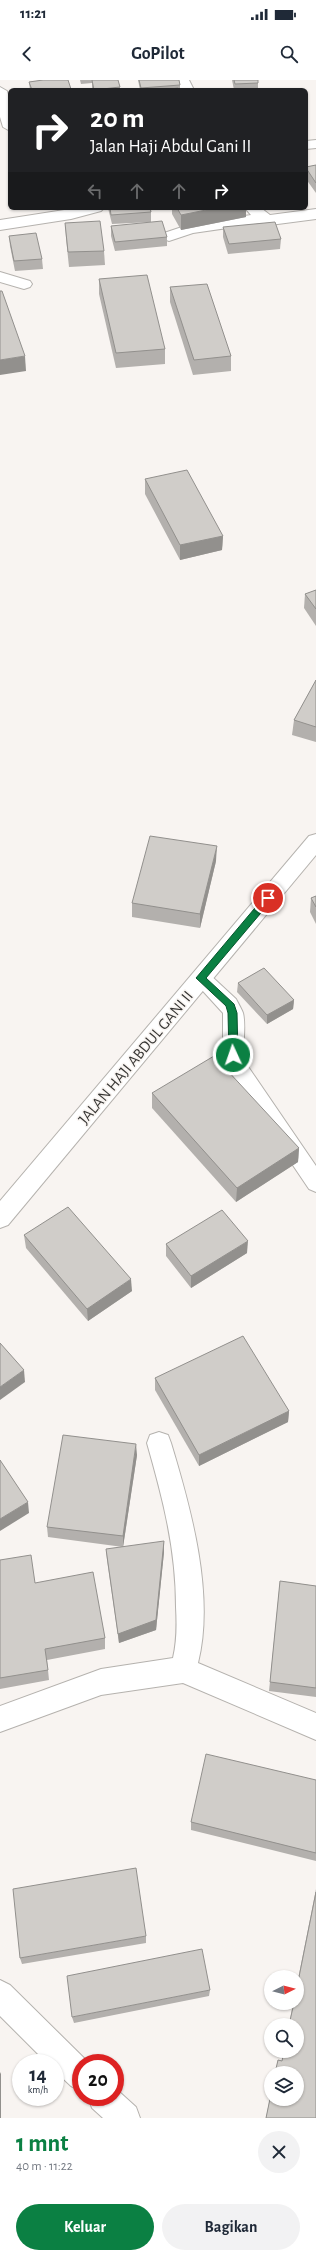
<!DOCTYPE html>
<html lang="id">
<meta charset="utf-8">
<style>
:root{--surface:#fff;--page:#f2f2f3;--text:#1f2937;--muted:#747a83;--accent:#0b8043}
body{margin:0;font-family:"Alegreya Sans",sans-serif;background:var(--page);color:var(--text);height:100vh;display:flex;flex-direction:column;font-size:15px;white-space:nowrap}
*{box-sizing:border-box;margin:0}
p{font-size:13px;color:var(--muted)}
.icon{flex:none;width:22px;height:22px;fill:none;stroke:currentColor;stroke-width:2;stroke-linecap:round;stroke-linejoin:round}
.map{position:relative;height:2038px;overflow:hidden}
.sheet{display:flex;flex-direction:column;background:var(--surface);flex:1}
.sheet>*{flex:none}
.guide{position:absolute;left:8px;top:8px;width:300px;height:122px;border-radius:6px;box-shadow:0 1px 3px #0004;background:#202124;color:#fff;overflow:hidden}
.needle{width:26px;rotate:84deg}
.buttons{position:absolute;left:264px;top:1890px;display:grid;gap:8px}
.buttons a{display:grid;place-items:center;width:40px;height:40px;border-radius:50%;background:var(--surface);box-shadow:0 1px 3px #0004;font-size:20px}
.speed{position:absolute;left:12px;top:1974px;display:flex;gap:8px;font-size:20px;font-weight:700;text-align:center}
.speed>*{display:grid;place-content:center;width:52px;height:52px;border-radius:50%;background:var(--surface);box-shadow:0 1px 3px #0004;line-height:1}
.speed small{font-size:10px;font-weight:400}
.speed .limit{border:6px solid #d22;background:#fff;color:#111}
.pin{position:absolute;display:grid;place-items:center;width:34px;height:34px;color:#fff;margin:-17px;border:2px solid #fff;border-radius:50%;box-shadow:0 1px 4px #0007}
.me{position:absolute;width:44px;margin:-22px;rotate:357deg;stroke-linejoin:round;filter:drop-shadow(0 0 3px #0008)}
.turn{display:flex;align-items:center;gap:14px;height:84px;padding:0 16px;font-size:18px}
.turn .icon{width:52px;height:52px;stroke-width:2.5}
.turn b{display:block;font-size:28px;line-height:34px}
.lanes{display:flex;align-items:center;height:38px;padding:0 16px;background:#0003;justify-content:center;gap:20px;direction:ltr}
.lanes .off{opacity:.35}
.round{display:grid;place-items:center;flex:none;width:42px;height:42px;border-radius:21px;background:var(--page)}
.headline{display:flex;align-items:center;justify-content:space-between;height:68px;padding:0 16px}
h1{font-size:24px;font-weight:700;line-height:30px;color:var(--accent)}
.primary-button{display:flex;gap:8px;margin-top:auto;padding:8px 16px}
.primary-button a{flex:1;height:46px;border-radius:24px;background:var(--accent);color:#fff;font-size:16px;font-weight:700;line-height:46px;text-align:center}
.primary-button a+a{background:var(--page);color:var(--text)}
.status{display:flex;justify-content:space-between;align-items:center;height:28px;padding:0 20px;background:var(--surface);direction:ltr}
.status svg{height:11px;fill:currentColor}
header{display:flex;justify-content:space-between;align-items:center;height:52px;padding:0 16px;background:var(--surface);font-size:18px;font-weight:700}
.map>svg:first-child{display:block}
.lines{fill:none;stroke-linecap:round;stroke-linejoin:round}
.service-casing{stroke:#b5b2ae;stroke-width:2}
.minor-casing{stroke:#b5b2ae;stroke-width:2}
.tertiary-casing{stroke:#b5b2ae;stroke-width:2}
.service{fill:#fff;fill-rule:evenodd}
.minor{fill:#fff;fill-rule:evenodd}
.tertiary{fill:#fff;fill-rule:evenodd}
.wall{fill:#b3b0ad}
.shaded-wall{fill:#92908d}
.building{fill:#d0cdc9;stroke:#92908d}
.route{fill:#0b8043;stroke:#07532c}
.labels{text-anchor:middle;stroke-width:3;stroke-linejoin:round;paint-order:stroke}
.street-label{font-size:16px;fill:#363533;stroke:#f8f4f1}
</style>
<div class="status"><b>11:21</b><svg viewBox="0 0 49 12"><path d="M0 12V9h3v3zM5 12V6h3v6zM10 12V3h3v9zM15 12V0h3v12zM26 1h20v11H26zM47 4h2v5h-2z"/></svg></div>
<header><svg class="icon" aria-label="back" viewBox="0 0 24 24"><path d="M15 5l-7 7 7 7"/></svg>GoPilot<svg class="icon" aria-label="search" viewBox="0 0 24 24"><circle cx="10" cy="10" r="6"/><path d="M15 15l6 6"/></svg></header>
<div class="map">
<svg width="316" height="2038" viewBox="0 0 316 2038">
<rect width="100%" height="100%" fill="#f8f4f1"/>
<g class="lines">
<!-- service casing -->
<g class="service-casing">
<path id="service" d="M201 890 208 893 236 919C238 923 241 928 243 933 247 950 240 968 247 985L316 1086V1112L309 1109 232 995 223 975V933L191 898 194 893Z"/>
</g>
<!-- minor casing -->
<g class="minor-casing">
<g id="minor">
<polygon points="175,0 189,0 194,10 180,10"/>
<polygon points="0,7 7,11 10,21 10,51 3,47 0,37"/>
<polygon points="316,60 316,68 306,69 306,61"/>
<polygon points="77,128 104,128 101,131 71,139 0,150 0,140"/>
<polygon points="245,128 261,128 270,135 316,129 316,139 270,145 262,143 193,153 169,161 164,159 161,156 164,153 191,144 251,135"/>
<polygon points="0,192 30,201 32,204 30,207 24,209 0,202"/>
<path d="M159 1352 168 1355 171 1363C191 1429 215 1515 198 1583L316 1633V1660L183 1603 101 1615 0 1652V1626L101 1589 173 1578C177 1561 177 1545 176 1527 176 1469 163 1419 147 1363L150 1355Z"/>
<polygon points="0,1900 10,1905 89,1983 81,1983 81,2011 71,2006 55,1991 55,1983 47,1983 0,1936"/>
<polygon points="115,2008 136,2027 140,2038 103,2038 92,2028 88,2017 115,2017"/>
</g>
</g>
<!-- tertiary casing -->
<g class="tertiary-casing">
<polygon id="tertiary" points="316,754 316,775 8,1145 0,1148 0,1121 309,756"/>
</g>
<!-- service -->
<use href="#service" class="service"/>
<!-- minor -->
<use href="#minor" class="minor"/>
<!-- tertiary -->
<use href="#tertiary" class="tertiary"/>
</g>
<!-- wall -->
<g class="wall">
<polygon points="43,0 68,0 71,10 30,10 29,2"/>
<polygon points="80,0 118,0 120,7 120,10 92,10 92,3 81,4"/>
<polygon points="138,0 179,0 180,5 180,10 140,10"/>
<polygon points="232,0 258,0 258,10 234,10"/>
<polygon points="316,85 316,113 306,99 306,87"/>
<polygon points="108,128 150,128 151,132 151,142 112,144"/>
<polygon points="172,128 246,128 246,137 181,150 172,134"/>
<polygon points="65,143 104,171 105,185 69,187 66,158"/>
<polygon points="111,146 167,157 167,166 115,171 111,156"/>
<polygon points="223,147 281,159 280,169 228,174 223,157"/>
<polygon points="9,156 42,179 43,189 15,191 10,166"/>
<polygon points="99,199 165,269 165,284 116,288 99,214"/>
<polygon points="170,207 231,276 231,291 193,295 170,222"/>
<polygon points="145,399 223,456 222,470 180,480 145,414"/>
<polygon points="316,510 316,546 304,528 305,514"/>
<polygon points="316,600 316,662 292,655 294,640"/>
<polygon points="216,781 200,848 132,837 132,823"/>
<polygon points="316,816 316,844 310,832 311,818"/>
<polygon points="238,903 294,920 293,929 267,944 237,912"/>
<polygon points="152,1013 299,1068 298,1082 236,1122 152,1028"/>
<polygon points="24,1155 132,1211 88,1241 26,1168"/>
<polygon points="166,1164 247,1173 191,1208 166,1176"/>
<polygon points="155,1298 289,1331 288,1342 199,1386 155,1310"/>
<polygon points="137,1375 123,1467 48,1457 47,1447"/>
<polygon points="106,1469 164,1472 156,1550 119,1563 107,1480"/>
<polygon points="0,1480 35,1503 105,1558 105,1569 47,1580 49,1600 0,1609"/>
<polygon points="280,1501 316,1506 316,1617 269,1611"/>
<polygon points="316,1700 316,1781 191,1750 191,1742"/>
<polygon points="316,1809 316,2038 266,2038 271,2012 271,2019 297,1993 275,1993 278,1980 282,1981 284,1971 297,1971 297,1945 289,1945 293,1923 297,1923 297,1904"/>
<polygon points="146,1856 146,1863 22,1884 20,1878"/>
<polygon points="210,1910 209,1916 74,1943 72,1937"/>
</g>
<!-- shaded-wall -->
<g class="shaded-wall">
<polygon points="216,128 246,128 246,137 181,150 181,135"/>
<polygon points="25,276 26,291 0,295 0,280"/>
<polygon points="223,456 222,470 180,480 180,465"/>
<polygon points="217,766 216,781 200,848 200,834"/>
<polygon points="294,920 293,929 267,944 267,935"/>
<polygon points="299,1068 298,1082 236,1122 237,1108"/>
<polygon points="248,1161 247,1173 191,1208 191,1196"/>
<polygon points="131,1199 132,1211 88,1241 87,1229"/>
<polygon points="24,1290 25,1302 0,1320 0,1307"/>
<polygon points="289,1331 288,1342 199,1386 199,1375"/>
<polygon points="136,1364 137,1375 123,1467 123,1456"/>
<polygon points="28,1422 29,1433 0,1451 0,1439"/>
<polygon points="164,1461 164,1472 156,1550 119,1563 118,1554"/>
<polygon points="0,1992 1,1994 1,2038 0,2038"/>
</g>
<!-- building -->
<g class="building">
<polygon points="43,0 68,0 71,9 62,10 32,10 29,2"/>
<polygon points="92,0 118,0 120,7 94,10"/>
<polygon points="139,0 179,0 180,5 141,8"/>
<polygon points="234,0 258,0 258,3 235,4"/>
<polygon points="178,8 179,10 163,10"/>
<polygon points="118,9 118,10 101,10"/>
<polygon points="316,85 316,103 306,88 306,87"/>
<polygon points="110,128 150,128 151,132 111,135"/>
<polygon points="177,128 216,128 181,135"/>
<polygon points="100,141 104,171 68,172 65,143"/>
<polygon points="162,141 167,157 115,162 111,146"/>
<polygon points="275,142 281,159 229,164 223,147"/>
<polygon points="36,153 42,179 14,181 9,156"/>
<polygon points="147,195 165,269 116,273 99,199"/>
<polygon points="207,204 231,276 194,280 170,207"/>
<polygon points="0,211 2,211 25,276 0,280"/>
<polygon points="187,390 223,456 180,465 145,399"/>
<polygon points="316,510 316,529 305,514"/>
<polygon points="316,600 316,647 294,640"/>
<polygon points="150,756 217,766 200,834 132,823"/>
<polygon points="316,816 316,827 311,818"/>
<polygon points="264,888 294,920 267,935 238,903"/>
<polygon points="214,976 299,1068 237,1108 152,1013"/>
<polygon points="68,1127 131,1199 87,1229 24,1155"/>
<polygon points="222,1130 248,1161 191,1196 166,1164"/>
<polygon points="243,1256 289,1331 199,1375 155,1298"/>
<polygon points="0,1263 24,1290 0,1307"/>
<polygon points="63,1355 136,1364 123,1456 47,1447"/>
<polygon points="0,1380 28,1422 0,1439"/>
<polygon points="164,1461 156,1540 118,1554 106,1469"/>
<polygon points="31,1475 35,1503 93,1492 105,1558 45,1569 48,1590 0,1598 0,1480"/>
<polygon points="280,1501 316,1506 316,1608 270,1602"/>
<polygon points="206,1674 316,1700 316,1773 191,1742"/>
<polygon points="136,1788 146,1856 20,1878 13,1809"/>
<polygon points="316,1812 316,2038 266,2038 271,2014 271,2019 297,2019 297,1993 275,1993 278,1980 282,1981 284,1971 297,1971 297,1945 289,1945 294,1923 297,1923 297,1907"/>
<polygon points="202,1869 210,1910 72,1937 67,1896"/>
</g>
<!-- route -->
<polygon class="route" points="268,815 272,818 271,821 206,898 234,924 237,933 238,975 233,979 229,975 228,933 226,926 196,898 265,816"/>
<g class="labels">
<!-- street labels -->
<g class="street-label">
<text transform="translate(135 977) rotate(-50)" y="6">JALAN HAJI ABDUL GANI II</text>
</g>
</g>
</svg>
<div class="buttons">
<a><svg class="needle" viewBox="-14 -14 28 28"><path d="M0-13l5 13h-10z" fill="#e53935"/><path d="M0 13l5-13h-10z" fill="#747a83"/></svg></a>
<a><svg class="icon" aria-label="search" viewBox="0 0 24 24"><circle cx="10" cy="10" r="6"/><path d="M15 15l6 6"/></svg></a>
<a><svg class="icon" aria-label="layers" viewBox="0 0 24 24"><path d="M12 4l9 5-9 5-9-5zM3 14l9 5 9-5"/></svg></a>
</div>
<div class="speed"><div>14<small>km/h</small></div><div class="limit">20</div></div>
<div class="pin" style="left:268px;top:818px;background:#d93025"><svg class="icon" aria-label="arrive" viewBox="0 0 24 24"><path d="M6 21V4h12l-3 4 3 4H6"/></svg></div>
<svg class="me" style="left:233px;top:975px" viewBox="-20 -20 40 40"><circle r="17" fill="#0b8043" stroke="#fff" stroke-width="3"/><path d="M0-11L8 9 0 5-8 9z" fill="#fff"/></svg>
<div class="guide">
<div class="turn"><svg class="icon" aria-label="right" viewBox="0 0 24 24"><path d="M7 20v-9h11M14 6l5 5-5 5"/></svg><div><b>20 m</b>Jalan Haji Abdul Gani II</div></div>
<div class="lanes"><svg class="icon off" aria-label="left" viewBox="0 0 24 24"><path d="M17 20v-9H6M10 6l-5 5 5 5"/></svg><svg class="icon off" aria-label="ahead" viewBox="0 0 24 24"><path d="M12 20V5M6 11l6-6 6 6"/></svg><svg class="icon off" aria-label="ahead" viewBox="0 0 24 24"><path d="M12 20V5M6 11l6-6 6 6"/></svg><svg class="icon" aria-label="right" viewBox="0 0 24 24"><path d="M7 20v-9h11M14 6l5 5-5 5"/></svg></div>
</div>
</div>
<section class="sheet">
<div class="headline"><div><h1>1 mnt</h1><p>40 m · 11:22</p></div><a class="round"><svg class="icon" aria-label="close" viewBox="0 0 24 24"><path d="M6 6l12 12M18 6L6 18"/></svg></a></div>
<div class="primary-button"><a>Keluar</a><a>Bagikan</a></div>
</section>
